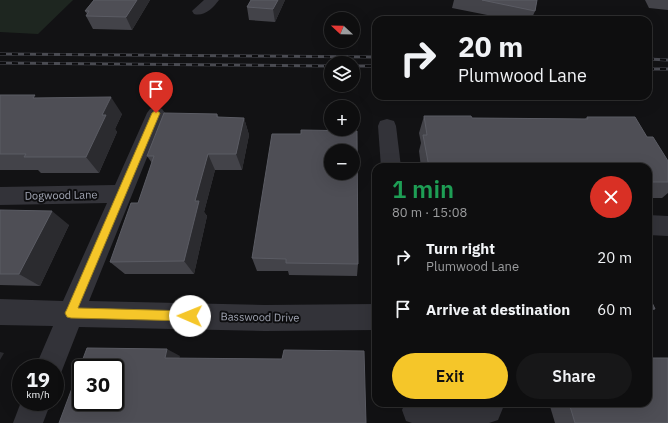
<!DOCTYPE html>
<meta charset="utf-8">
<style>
:root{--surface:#0e0e0f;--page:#171718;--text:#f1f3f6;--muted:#9b9c9e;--line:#2e2e2f;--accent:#f5c629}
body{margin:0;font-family:"IBM Plex Sans",sans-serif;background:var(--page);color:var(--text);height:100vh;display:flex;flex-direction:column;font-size:15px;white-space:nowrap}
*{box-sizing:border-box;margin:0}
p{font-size:13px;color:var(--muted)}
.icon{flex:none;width:22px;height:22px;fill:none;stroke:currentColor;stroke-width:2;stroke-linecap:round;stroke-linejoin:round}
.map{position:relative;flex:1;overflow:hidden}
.details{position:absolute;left:372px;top:163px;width:280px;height:244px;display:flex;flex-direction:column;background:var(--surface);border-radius:12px;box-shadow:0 4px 16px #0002,0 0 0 1px var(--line)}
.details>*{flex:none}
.hud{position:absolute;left:372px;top:16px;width:280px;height:84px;border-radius:12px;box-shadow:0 4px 16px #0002,0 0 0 1px var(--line);background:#0e0e0f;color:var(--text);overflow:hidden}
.needle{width:26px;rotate:292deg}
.buttons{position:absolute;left:324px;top:12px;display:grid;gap:8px}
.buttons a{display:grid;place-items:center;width:36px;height:36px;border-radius:50%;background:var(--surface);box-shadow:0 4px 16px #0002,0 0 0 1px var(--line);font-size:20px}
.speed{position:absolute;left:12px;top:359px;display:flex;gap:8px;font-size:20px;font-weight:700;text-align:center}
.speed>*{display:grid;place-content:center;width:52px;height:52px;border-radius:50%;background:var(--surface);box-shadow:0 4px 16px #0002,0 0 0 1px var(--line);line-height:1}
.speed small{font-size:10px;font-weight:400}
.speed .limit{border:2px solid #111;border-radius:6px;background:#fff;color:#111}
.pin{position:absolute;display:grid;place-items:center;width:34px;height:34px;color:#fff;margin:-41px -17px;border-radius:50% 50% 50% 0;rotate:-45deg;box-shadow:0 0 4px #0007}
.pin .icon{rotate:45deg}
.me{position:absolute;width:44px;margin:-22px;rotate:271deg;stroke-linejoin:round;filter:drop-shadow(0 0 3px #0008)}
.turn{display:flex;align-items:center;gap:14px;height:84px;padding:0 20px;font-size:18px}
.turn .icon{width:52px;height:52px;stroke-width:2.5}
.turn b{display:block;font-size:28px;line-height:34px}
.round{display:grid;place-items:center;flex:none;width:42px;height:42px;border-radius:21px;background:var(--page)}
.headline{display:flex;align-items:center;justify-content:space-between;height:68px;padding:0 20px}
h1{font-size:24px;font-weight:600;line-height:30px;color:#1e9e55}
.button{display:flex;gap:8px;margin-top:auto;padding:8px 20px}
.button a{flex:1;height:46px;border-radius:24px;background:var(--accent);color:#111;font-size:16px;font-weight:600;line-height:46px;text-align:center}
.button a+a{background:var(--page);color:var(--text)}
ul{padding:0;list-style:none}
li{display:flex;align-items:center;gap:12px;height:52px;padding:0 20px}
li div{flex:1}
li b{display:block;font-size:15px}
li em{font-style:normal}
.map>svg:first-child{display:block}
.green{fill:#1e2620}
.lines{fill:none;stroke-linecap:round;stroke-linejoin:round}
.minor{fill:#333339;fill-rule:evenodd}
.rail-casing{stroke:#4a4b52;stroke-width:3}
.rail{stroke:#0d0d0f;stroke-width:2;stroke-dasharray:6;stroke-linecap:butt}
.wall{fill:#434349}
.shaded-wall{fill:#2b2b2f}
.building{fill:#4e4e55;stroke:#5b5c64;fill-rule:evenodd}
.route{fill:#f5c629;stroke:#9f811b}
.labels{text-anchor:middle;stroke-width:4;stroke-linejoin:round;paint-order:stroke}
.street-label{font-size:11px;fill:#a3a7b5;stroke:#0d0d0f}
</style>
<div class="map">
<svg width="668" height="423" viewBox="0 0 668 423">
<rect width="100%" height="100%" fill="#121214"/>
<!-- green -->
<polygon class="green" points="0,0 73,0 38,34 0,32"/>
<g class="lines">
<!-- minor -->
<g class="minor">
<path d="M204 0H219C213 8 204 17 194 14L192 11Z"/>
<polygon points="156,107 162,109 165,113 89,301 265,305 376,304 376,330 265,331 79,327 59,378 55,380 55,368 35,368 53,326 0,325 0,299 63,301 107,203 0,205 0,187 115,185 147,113 150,109"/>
<polygon points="387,119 394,121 396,126 401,167 381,167 378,126 380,121"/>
<polygon points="648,215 668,216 668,236 648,235"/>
<polygon points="21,402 51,402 43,423 13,423"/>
<polygon points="405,403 505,403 498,420 489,423 412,423 406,421 402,410"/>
</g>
<!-- rail casing -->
<g class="rail-casing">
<g id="rail">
<polyline points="0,54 376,57"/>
<polyline points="648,59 668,60"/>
<polyline points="0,63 331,66"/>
<polyline points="353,66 376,66"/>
<polyline points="648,69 668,69"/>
</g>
</g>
<!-- rail -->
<use href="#rail" class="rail"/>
</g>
<!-- wall -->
<g class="wall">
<polygon points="94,0 150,0 132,30 93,29 86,16 87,14 85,11"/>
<polygon points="251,0 285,0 275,22 249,20 247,7"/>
<polygon points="454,0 537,0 535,11 531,20 512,20 452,8"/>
<polygon points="645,0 668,0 668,10 649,8"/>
<polygon points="0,95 37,98 122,114 115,129 117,132 99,173 41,173 38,170 0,170"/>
<polygon points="217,114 219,118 244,118 249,135 242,170 215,170 204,212 207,216 194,274 125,274 110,262 138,203 152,163 147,156"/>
<polygon points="424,116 472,118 585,119 587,117 647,137 668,161 668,193 662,198 648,198 648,167 421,167 419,151 421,143 419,133"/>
<polygon points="301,134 358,264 357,276 289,275 288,271 257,271 252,258"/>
<polygon points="0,210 69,225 40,286 0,285"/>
<polygon points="648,294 655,309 648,313"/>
<polygon points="549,403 648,403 668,423 555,423"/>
</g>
<!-- shaded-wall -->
<g class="shaded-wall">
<polygon points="137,0 150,0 132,30 126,17"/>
<polygon points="278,0 285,0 275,22 273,9"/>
<polygon points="111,97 122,114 115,129 117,132 99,173 86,157 102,115"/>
<polygon points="244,118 249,135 242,170 236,154"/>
<polygon points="208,154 215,170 204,212 207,216 194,274 184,261 195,201"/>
<polygon points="52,211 69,225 40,286 19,274"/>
<polygon points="167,349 180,356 178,365 165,358"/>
<polygon points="0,352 4,353 0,360"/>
</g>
<!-- building -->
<g class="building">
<polygon points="94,0 137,0 126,17 86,16 89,11 85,11"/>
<polygon points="251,0 278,0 273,9 247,7"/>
<polygon points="482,0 537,0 535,11"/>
<polygon points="0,95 35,95 33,98 111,97 102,115 106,115 86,157 24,157 26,154 0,154"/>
<polygon points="164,113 217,114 217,117 244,118 236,154 208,154 195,201 199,201 184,261 110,262 131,203 138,203 154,156 147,156"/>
<polygon points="424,116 471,116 472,118 588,119 587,117 635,117 647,137 653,137 668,161 668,182 648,182 648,167 429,167 423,135 427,135"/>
<path d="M301 130 357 131 358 264 286 263V259L252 258 272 134H301ZM331 151H353V173H331Z"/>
<polygon points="0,210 52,211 19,274 0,274"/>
<polygon points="648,294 655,309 648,309"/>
<path d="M87 348 167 349 165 358 282 359 284 350 364 351 366 423H59ZM81 368H115V402H81Z"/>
<polygon points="648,358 668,358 668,423 575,423 569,403 648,403"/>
</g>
<!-- route -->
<polygon class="route" points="156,110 160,113 78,308 190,311 194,312 195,316 194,320 190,321 71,318 67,317 65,313 67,309 152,113"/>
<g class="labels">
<!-- street labels -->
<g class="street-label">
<text transform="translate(61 195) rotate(-1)" y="4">Dogwood Lane</text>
<text transform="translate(260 317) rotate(1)" y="4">Basswood Drive</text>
</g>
</g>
</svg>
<div class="buttons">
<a><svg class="needle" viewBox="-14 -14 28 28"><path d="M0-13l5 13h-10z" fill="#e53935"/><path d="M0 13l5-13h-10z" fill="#9b9c9e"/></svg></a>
<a><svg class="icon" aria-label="layers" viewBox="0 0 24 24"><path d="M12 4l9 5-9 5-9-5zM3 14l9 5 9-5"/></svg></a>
<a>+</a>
<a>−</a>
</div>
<div class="speed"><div>19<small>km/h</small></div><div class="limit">30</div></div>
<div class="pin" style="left:156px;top:113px;background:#d93025"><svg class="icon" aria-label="arrive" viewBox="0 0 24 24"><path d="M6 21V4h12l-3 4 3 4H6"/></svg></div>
<svg class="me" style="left:190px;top:316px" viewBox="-20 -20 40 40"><circle r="19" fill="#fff"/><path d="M0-13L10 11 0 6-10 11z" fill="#f5c629"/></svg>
<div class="hud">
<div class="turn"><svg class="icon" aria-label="right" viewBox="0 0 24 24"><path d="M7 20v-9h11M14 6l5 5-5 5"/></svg><div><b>20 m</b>Plumwood Lane</div></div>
</div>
<section class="details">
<div class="headline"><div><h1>1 min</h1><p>80 m · 15:08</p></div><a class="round" style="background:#d93025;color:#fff"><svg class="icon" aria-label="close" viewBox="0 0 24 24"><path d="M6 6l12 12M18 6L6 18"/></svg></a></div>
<ul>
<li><svg class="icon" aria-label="right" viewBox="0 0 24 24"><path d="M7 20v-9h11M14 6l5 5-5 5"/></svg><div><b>Turn right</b><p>Plumwood Lane</p></div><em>20 m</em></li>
<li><svg class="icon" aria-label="arrive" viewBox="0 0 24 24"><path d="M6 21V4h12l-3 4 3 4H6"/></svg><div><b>Arrive at destination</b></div><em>60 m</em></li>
</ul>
<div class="button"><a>Exit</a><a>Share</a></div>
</section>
</div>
